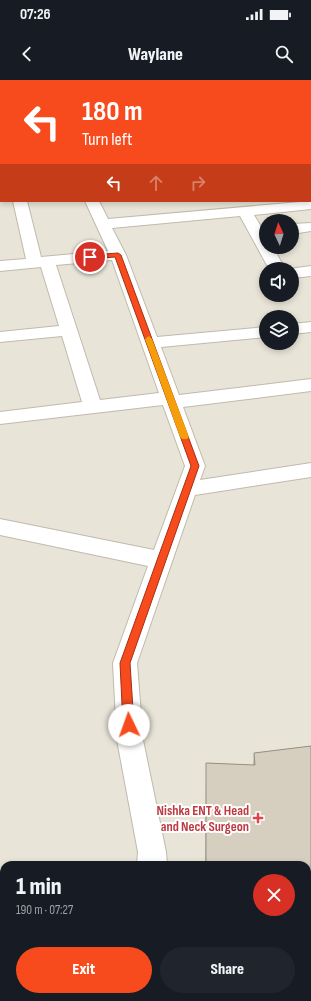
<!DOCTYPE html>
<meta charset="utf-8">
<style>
:root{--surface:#171b24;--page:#20242c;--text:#f1f3f6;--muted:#9ea1a6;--accent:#f74b1e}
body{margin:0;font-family:"Sofia Sans Condensed",sans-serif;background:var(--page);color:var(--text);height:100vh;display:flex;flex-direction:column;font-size:15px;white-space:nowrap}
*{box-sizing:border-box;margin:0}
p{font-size:13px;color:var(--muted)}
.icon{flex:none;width:22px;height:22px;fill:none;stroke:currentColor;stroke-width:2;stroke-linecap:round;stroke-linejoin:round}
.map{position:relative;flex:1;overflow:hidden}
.side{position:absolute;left:0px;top:781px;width:311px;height:140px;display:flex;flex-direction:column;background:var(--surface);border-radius:12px 12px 0 0;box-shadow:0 2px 6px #0003}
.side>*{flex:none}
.banner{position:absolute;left:0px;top:0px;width:311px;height:122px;box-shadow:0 2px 6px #0003;background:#f74b1e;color:#fff;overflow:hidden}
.needle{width:26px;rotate:356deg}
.tools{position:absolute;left:259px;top:134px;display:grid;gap:8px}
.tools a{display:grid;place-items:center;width:40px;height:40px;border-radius:50%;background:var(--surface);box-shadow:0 2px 6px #0003;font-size:20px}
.pin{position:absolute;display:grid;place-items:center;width:34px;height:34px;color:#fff;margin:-17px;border:2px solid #fff;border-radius:50%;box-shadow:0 1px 4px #0007}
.me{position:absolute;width:44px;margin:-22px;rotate:357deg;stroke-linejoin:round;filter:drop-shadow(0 0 3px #0008)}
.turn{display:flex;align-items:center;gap:14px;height:84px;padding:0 16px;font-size:18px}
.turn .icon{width:52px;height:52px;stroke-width:2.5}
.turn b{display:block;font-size:28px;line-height:34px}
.lanes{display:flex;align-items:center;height:38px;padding:0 16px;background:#0003;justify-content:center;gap:20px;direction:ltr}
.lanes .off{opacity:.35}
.round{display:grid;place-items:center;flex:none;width:42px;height:42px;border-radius:21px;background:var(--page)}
.summary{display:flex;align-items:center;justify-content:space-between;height:68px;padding:0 16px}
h1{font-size:24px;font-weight:800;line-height:30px}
.cta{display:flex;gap:8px;margin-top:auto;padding:8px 16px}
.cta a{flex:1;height:46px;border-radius:24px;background:var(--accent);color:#fff;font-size:16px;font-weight:800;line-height:46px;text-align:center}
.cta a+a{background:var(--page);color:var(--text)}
.status{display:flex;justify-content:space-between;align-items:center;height:28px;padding:0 20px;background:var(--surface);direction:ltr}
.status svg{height:11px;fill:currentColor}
header{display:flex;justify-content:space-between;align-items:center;height:52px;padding:0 16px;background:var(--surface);font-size:18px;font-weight:800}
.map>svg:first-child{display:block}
.residential{fill:#e8e4d7;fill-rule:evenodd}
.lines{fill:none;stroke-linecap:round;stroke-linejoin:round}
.street-casing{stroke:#c0baac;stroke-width:2}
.street{fill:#fff;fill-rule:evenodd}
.wall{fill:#b8b1a3}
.building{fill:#d6cebe;stroke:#969085}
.route{fill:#f74b1e;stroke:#a13114}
.slow{fill:#f59e0b}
.health-dot{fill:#e0444e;stroke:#fff;stroke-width:1.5}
.labels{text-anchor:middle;stroke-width:4;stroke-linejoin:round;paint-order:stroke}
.near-health-label{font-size:14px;font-weight:bold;fill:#be3a42;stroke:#fff;text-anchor:end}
</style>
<div class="status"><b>07:26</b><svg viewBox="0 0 49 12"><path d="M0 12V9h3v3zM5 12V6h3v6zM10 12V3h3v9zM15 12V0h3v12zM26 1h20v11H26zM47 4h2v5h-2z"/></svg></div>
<header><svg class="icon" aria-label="back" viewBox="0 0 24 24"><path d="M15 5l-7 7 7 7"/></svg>Waylane<svg class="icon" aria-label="search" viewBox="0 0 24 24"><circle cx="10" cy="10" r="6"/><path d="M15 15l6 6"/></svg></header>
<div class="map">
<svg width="311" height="921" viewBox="0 0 311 921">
<rect width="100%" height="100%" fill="#f4f1e9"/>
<!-- residential -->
<path class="residential" d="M0 0H311V921H0ZM1 1H310V121H1ZM266 141H292V167H266ZM266 189H292V215H266ZM266 237H292V263H266ZM4 785H307V917H4Z"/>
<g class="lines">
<!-- street casing -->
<g class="street-casing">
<g id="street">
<polygon points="138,0 150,0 151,1 139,1"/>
<rect x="284" y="0" width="12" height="1"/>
<polygon points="0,8 1,9 1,18 0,17"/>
<polygon points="310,22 311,23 311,32 310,31"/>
<polygon points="0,39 1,39 0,48"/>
<rect x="0" y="84" width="1" height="8"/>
<rect x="310" y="100" width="1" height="8"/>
<path d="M13 121H27L41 177 108 171 85 121H99L108 139 311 121V129L254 135 266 155V167H273L285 189H269L240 136 112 148 126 175 157 257 266 247V257L161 267 179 315 311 299V311L183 327 205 386 200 400 311 383V397L195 415 137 583 143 660 166 772 167 785H137L138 772 117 660 113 583 148 486 0 455V439L154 470 185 386 163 325 0 344V332L82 322 62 256 0 262V252L59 246 41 187 0 191V181L26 179ZM112 180 159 313 100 320 56 185Z"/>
<polygon points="311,143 311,151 292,154 292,144"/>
<polygon points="311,186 311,196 292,198 292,189 289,189"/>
<polygon points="311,242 311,252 292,254 292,244"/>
<rect x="131" y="917" width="32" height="4"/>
</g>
</g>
<!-- street -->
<use href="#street" class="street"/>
</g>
<!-- wall -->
<polygon class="wall" points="311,666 311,921 204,921 204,917 307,917 307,785 205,785 206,693 206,683 253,685 254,673"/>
<!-- building -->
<polygon class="building" points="311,666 311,921 204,921 205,917 307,917 307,785 206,785 206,683 255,685 254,673"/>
<!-- route -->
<polygon class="route" points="118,173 121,175 199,386 130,583 134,645 133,648 125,648 123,645 120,583 191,386 115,177 90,179 86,177 90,175"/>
<!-- slow -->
<polygon class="slow" points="149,256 152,259 189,357 187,359 182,359 180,357 145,259"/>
<!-- markers -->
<path class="health-dot" d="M256 732h4v4h4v4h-4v4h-4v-4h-4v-4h4z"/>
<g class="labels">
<!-- near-health labels -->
<g class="near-health-label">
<text x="249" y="735">Nishka ENT &amp; Head<tspan x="249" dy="16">and Neck Surgeon</tspan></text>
</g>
</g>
</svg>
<div class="tools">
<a><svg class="needle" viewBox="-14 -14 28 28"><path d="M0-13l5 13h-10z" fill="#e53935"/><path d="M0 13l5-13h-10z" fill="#9ea1a6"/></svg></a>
<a><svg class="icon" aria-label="sound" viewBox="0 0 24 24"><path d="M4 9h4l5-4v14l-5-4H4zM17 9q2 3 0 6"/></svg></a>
<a><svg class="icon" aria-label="layers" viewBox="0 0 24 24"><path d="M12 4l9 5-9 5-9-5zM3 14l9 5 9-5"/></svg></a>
</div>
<div class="pin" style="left:90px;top:177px;background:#d93025"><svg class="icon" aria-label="arrive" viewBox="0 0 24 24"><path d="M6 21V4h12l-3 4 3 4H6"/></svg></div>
<svg class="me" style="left:129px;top:645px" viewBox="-20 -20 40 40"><circle r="19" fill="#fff"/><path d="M0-13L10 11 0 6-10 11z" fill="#f74b1e"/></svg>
<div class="banner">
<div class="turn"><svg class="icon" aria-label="left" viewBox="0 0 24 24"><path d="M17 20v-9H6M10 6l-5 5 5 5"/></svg><div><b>180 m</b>Turn left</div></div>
<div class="lanes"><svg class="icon" aria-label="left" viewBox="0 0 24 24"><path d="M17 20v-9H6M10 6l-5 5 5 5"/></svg><svg class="icon off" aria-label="ahead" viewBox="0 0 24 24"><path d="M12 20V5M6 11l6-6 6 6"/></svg><svg class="icon off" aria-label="right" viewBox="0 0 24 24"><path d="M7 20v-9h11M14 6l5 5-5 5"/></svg></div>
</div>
<section class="side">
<div class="summary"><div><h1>1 min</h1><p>190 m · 07:27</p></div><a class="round" style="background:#d93025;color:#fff"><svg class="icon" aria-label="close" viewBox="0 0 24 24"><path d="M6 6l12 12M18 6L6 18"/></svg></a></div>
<div class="cta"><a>Exit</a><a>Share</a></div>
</section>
</div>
